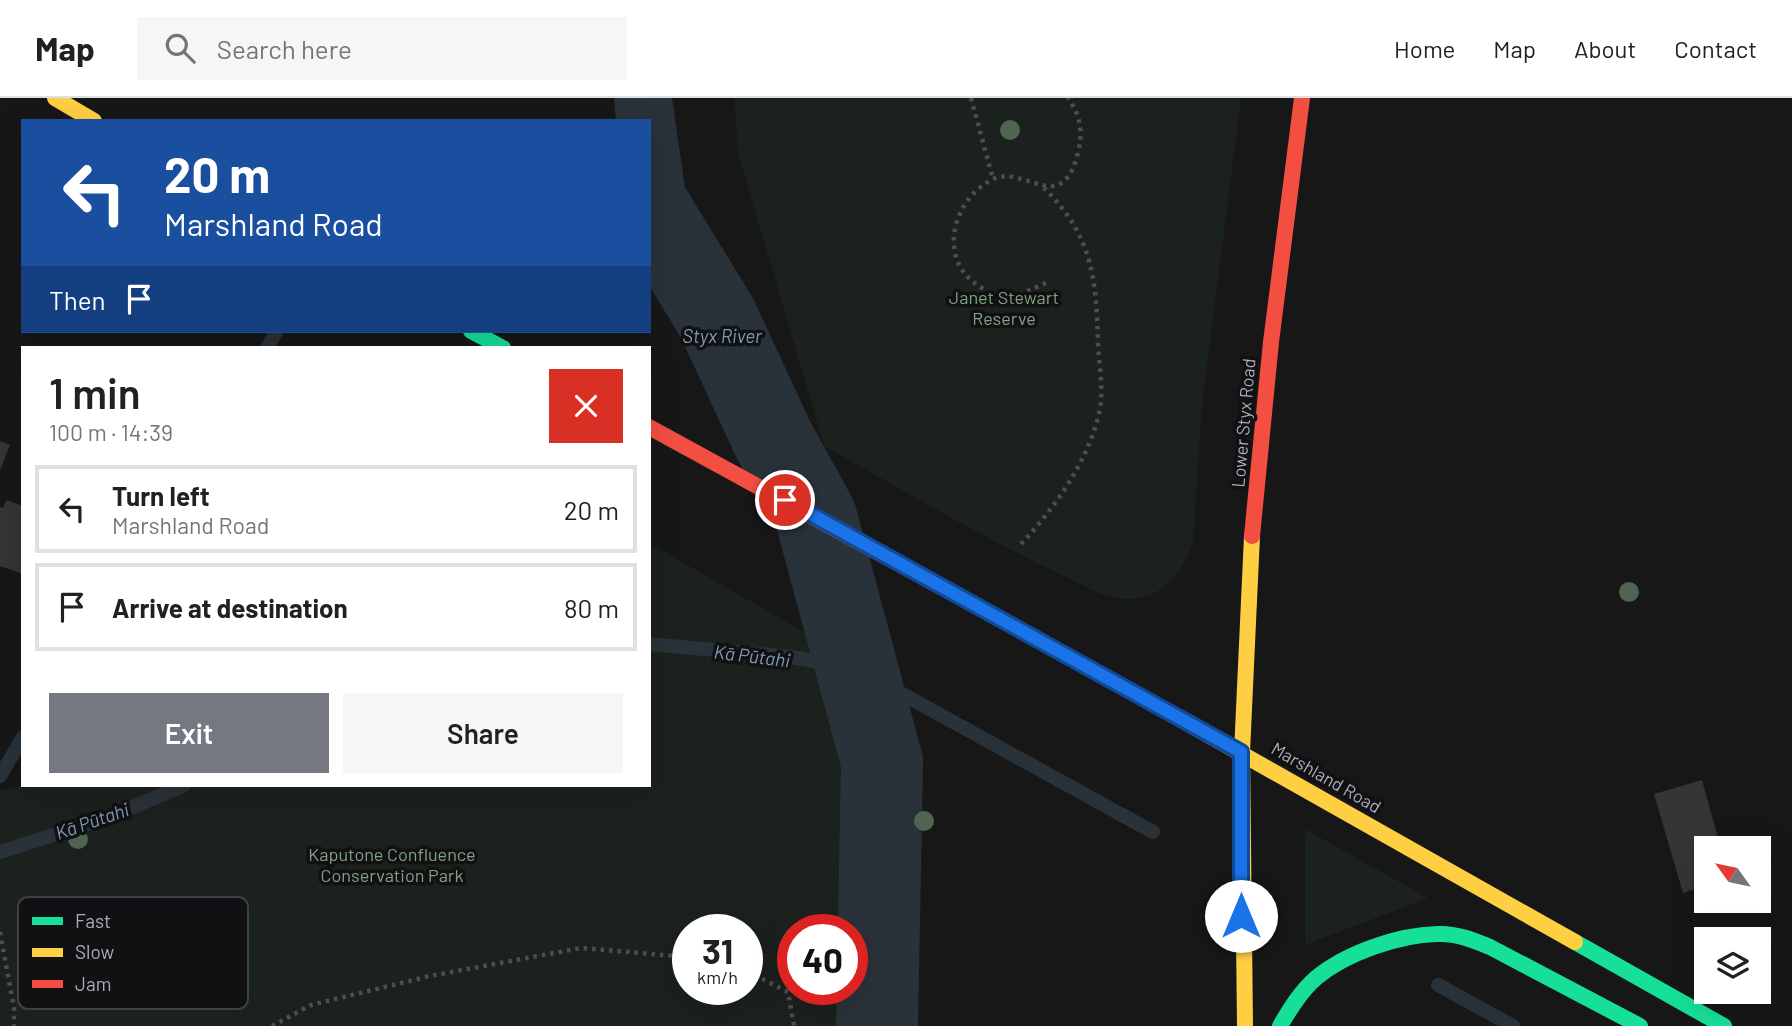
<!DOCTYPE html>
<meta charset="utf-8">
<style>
:root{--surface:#fff;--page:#f6f6f6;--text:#202124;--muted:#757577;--line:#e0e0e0;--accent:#757880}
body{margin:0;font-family:Barlow,sans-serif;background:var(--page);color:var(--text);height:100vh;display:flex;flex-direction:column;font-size:26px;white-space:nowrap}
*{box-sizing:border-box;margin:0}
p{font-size:23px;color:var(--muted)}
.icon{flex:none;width:38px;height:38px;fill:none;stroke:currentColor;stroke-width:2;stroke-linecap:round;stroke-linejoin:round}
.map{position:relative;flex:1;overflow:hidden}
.sheet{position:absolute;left:21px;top:248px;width:630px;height:441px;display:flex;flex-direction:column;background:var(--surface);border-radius:0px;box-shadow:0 7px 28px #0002}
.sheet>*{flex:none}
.hud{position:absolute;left:21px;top:21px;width:630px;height:214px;border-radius:0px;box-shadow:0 7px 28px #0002;background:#1a4fa0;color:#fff;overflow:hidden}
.needle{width:46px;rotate:303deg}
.fabs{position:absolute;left:1694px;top:738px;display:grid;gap:14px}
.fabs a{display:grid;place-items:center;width:77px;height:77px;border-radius:0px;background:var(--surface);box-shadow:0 7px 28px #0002;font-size:35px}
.speed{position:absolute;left:672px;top:816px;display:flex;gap:14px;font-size:35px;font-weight:700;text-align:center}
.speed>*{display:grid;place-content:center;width:91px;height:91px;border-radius:50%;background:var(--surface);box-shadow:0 7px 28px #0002;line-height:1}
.speed small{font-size:18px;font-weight:400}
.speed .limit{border:10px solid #d22;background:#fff;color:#111}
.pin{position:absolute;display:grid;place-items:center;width:60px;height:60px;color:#fff;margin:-30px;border:4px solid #fff;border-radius:50%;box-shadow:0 2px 7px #0007}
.me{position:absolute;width:77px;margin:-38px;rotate:0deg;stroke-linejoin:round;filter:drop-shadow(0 0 5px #0008)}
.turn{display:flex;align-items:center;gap:24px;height:147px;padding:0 28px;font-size:32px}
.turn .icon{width:91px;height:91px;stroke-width:2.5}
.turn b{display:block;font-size:49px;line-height:60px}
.then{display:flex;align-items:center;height:66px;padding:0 28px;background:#0003;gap:14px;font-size:26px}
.round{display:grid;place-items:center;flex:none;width:74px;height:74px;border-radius:0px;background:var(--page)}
.overview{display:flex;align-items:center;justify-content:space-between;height:119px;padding:0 28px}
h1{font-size:42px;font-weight:600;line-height:52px}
.cta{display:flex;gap:14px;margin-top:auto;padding:14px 28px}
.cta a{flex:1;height:80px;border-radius:0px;background:var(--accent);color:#fff;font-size:28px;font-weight:600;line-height:80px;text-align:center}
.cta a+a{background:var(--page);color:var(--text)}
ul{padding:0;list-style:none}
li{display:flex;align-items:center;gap:21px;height:88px;margin:0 14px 10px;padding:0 14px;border:4px solid var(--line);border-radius:0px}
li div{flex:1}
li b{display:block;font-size:26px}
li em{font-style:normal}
header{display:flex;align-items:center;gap:42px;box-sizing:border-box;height:98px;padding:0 35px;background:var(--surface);border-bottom:2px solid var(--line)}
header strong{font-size:33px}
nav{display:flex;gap:38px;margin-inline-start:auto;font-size:24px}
.search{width:490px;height:63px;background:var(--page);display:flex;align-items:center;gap:18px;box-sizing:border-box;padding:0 24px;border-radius:0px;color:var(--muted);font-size:26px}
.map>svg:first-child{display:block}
.green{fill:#1b211c;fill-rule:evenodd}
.water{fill:#2a3239}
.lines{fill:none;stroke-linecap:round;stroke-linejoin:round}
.stream{stroke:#2a3239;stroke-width:14}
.river{stroke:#2a3239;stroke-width:82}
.building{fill:#343537}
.path{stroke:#4d4e52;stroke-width:4.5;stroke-dasharray:3.5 5;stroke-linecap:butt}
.fast{stroke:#16e098;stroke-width:16}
.slow{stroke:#ffcf43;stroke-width:16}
.jam{stroke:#f24e42;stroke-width:16}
.tree{fill:#506451}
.route-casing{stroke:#114b97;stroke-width:18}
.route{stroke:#1a73e8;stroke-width:12}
.labels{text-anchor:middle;stroke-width:7;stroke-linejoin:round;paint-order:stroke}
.park-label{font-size:18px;fill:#7fa381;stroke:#111113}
.street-label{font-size:18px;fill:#a8adb8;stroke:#111113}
.water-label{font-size:19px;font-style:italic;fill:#7f9bb3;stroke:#111113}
.key{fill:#111113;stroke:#3e4045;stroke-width:2}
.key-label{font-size:19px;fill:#a8adb8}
</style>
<header>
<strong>Map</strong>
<div class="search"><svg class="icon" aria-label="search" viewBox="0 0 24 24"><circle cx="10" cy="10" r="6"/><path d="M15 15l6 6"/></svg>Search here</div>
<nav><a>Home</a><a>Map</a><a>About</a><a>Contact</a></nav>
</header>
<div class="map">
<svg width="1792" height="928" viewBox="0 0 1792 928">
<rect width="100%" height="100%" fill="#171717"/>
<!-- green -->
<g class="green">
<path d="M734 0H1241L1202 309 1193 443C1184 474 1162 502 1127 501 1105 501 1081 486 1062 477 980 439 903 392 824 348L738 55Z"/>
<path d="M649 445 813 539 862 666 878 928H0V692L23 688H649ZM688 831H747V891H688ZM793 831H852V891H793Z"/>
<polygon points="1305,731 1428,800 1305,847"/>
</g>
<!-- water -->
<polygon class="water" points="614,0 672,0 687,104 713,181 749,218 832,374 735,321 677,228 649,167 649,23 616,23"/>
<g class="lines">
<!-- stream -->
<g class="stream">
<polyline points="267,250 277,233"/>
<polyline points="649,546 791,559 855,570"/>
<polyline points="857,571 1153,734"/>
<polyline points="0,678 23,639"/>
<polyline points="0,754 109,719 183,688"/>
<polyline points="1438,887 1513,928"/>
</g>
<!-- river -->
<polyline class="river" points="649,109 717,220 773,341 816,419 882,664 877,928"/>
</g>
<!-- building -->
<g class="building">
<polygon points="0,343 10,347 0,372"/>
<polygon points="7,402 23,408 23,476 0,468 0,409 3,410"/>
<polygon points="1702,682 1721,751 1706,751 1706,788 1683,795 1654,696"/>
</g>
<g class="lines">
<!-- path -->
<g class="path">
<polyline points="971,0 993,81"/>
<path d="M1046 185 1009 201C999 197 988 194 979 188 937 162 952 103 991 82 1025 64 1063 124 1079 50 1083 31 1079 15 1068 0"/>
<path d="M1021 446C1053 412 1087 365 1098 319 1105 295 1099 270 1098 245 1096 181 1093 138 1044 90"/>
<polyline points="0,834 14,910 14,928"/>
<polyline points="747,873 788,894 794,928"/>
<polyline points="272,928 311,907 430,878 581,850 688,859"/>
</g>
<!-- fast -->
<g class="fast">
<polyline points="471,233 503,250"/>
<polyline points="1575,844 1724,928"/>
<path d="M1280 928C1290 911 1301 893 1316 880 1346 855 1398 837 1437 836 1456 835 1473 842 1490 849L1640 928"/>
</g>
<!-- slow -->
<g class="slow">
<polyline points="55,0 94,23"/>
<polyline points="1102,577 1575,844"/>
<polyline points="1245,928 1242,654 1252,438"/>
</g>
<!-- jam -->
<g class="jam">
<polyline points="649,329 1102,577"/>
<polyline points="1252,438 1271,244 1302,0"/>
</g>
</g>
<!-- trees -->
<g class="tree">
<circle cx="1010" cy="32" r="10"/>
<circle cx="1629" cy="494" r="10"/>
<circle cx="924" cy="723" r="10"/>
<circle cx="78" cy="741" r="10"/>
</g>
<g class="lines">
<!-- route casing -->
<g class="route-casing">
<polyline id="route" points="785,402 1241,654 1241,818"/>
</g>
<!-- route -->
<use href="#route" class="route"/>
</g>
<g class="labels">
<!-- park labels -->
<g class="park-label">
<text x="1004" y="206">Janet Stewart<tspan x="1004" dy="21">Reserve</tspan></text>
<text x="392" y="763">Kaputone Confluence<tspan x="392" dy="21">Conservation Park</tspan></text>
</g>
<!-- street labels -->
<g class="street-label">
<text transform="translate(1244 325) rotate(-85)" y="6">Lower Styx Road</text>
<text transform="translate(1326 680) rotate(30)" y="6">Marshland Road</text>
</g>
<!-- water labels -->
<g class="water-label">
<text x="722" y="245">Styx River</text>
<text transform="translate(752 558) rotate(7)" y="7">Kā Pūtahi</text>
<text transform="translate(92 723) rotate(-19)" y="7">Kā Pūtahi</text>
</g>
</g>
<!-- legend -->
<rect x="18" y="799" width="230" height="112" rx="10" class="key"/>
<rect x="32" y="819" width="31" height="8" fill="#16e098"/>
<rect x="32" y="850" width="31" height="9" fill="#ffcf43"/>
<rect x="32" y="882" width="31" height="8" fill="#f24e42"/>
<g class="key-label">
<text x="75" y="830">Fast</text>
<text x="75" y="861">Slow</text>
<text x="75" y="893">Jam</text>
</g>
</svg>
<div class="fabs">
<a><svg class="needle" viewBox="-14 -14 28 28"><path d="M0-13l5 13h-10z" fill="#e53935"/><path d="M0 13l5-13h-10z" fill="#757577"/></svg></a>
<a><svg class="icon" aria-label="layers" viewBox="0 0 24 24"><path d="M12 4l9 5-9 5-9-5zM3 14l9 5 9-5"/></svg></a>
</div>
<div class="speed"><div>31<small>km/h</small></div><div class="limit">40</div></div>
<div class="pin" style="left:785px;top:402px;background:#d93025"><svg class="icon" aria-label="arrive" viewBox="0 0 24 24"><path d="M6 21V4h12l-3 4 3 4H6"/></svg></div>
<svg class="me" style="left:1241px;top:818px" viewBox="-20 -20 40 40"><circle r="19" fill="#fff"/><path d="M0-13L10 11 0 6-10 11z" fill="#1a73e8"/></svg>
<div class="hud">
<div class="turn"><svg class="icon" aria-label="left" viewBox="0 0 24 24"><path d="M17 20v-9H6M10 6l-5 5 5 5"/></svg><div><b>20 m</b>Marshland Road</div></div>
<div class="then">Then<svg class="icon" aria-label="arrive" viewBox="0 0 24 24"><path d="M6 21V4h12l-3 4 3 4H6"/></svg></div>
</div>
<section class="sheet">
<div class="overview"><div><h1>1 min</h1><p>100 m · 14:39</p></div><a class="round" style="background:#d93025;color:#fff"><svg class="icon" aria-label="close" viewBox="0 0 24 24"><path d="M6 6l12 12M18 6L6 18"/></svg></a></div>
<ul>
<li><svg class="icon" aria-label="left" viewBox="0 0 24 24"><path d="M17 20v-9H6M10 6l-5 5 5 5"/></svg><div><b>Turn left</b><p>Marshland Road</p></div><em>20 m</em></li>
<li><svg class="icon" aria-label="arrive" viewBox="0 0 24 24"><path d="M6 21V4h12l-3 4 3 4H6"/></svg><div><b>Arrive at destination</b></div><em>80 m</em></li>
</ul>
<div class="cta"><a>Exit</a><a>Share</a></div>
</section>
</div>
